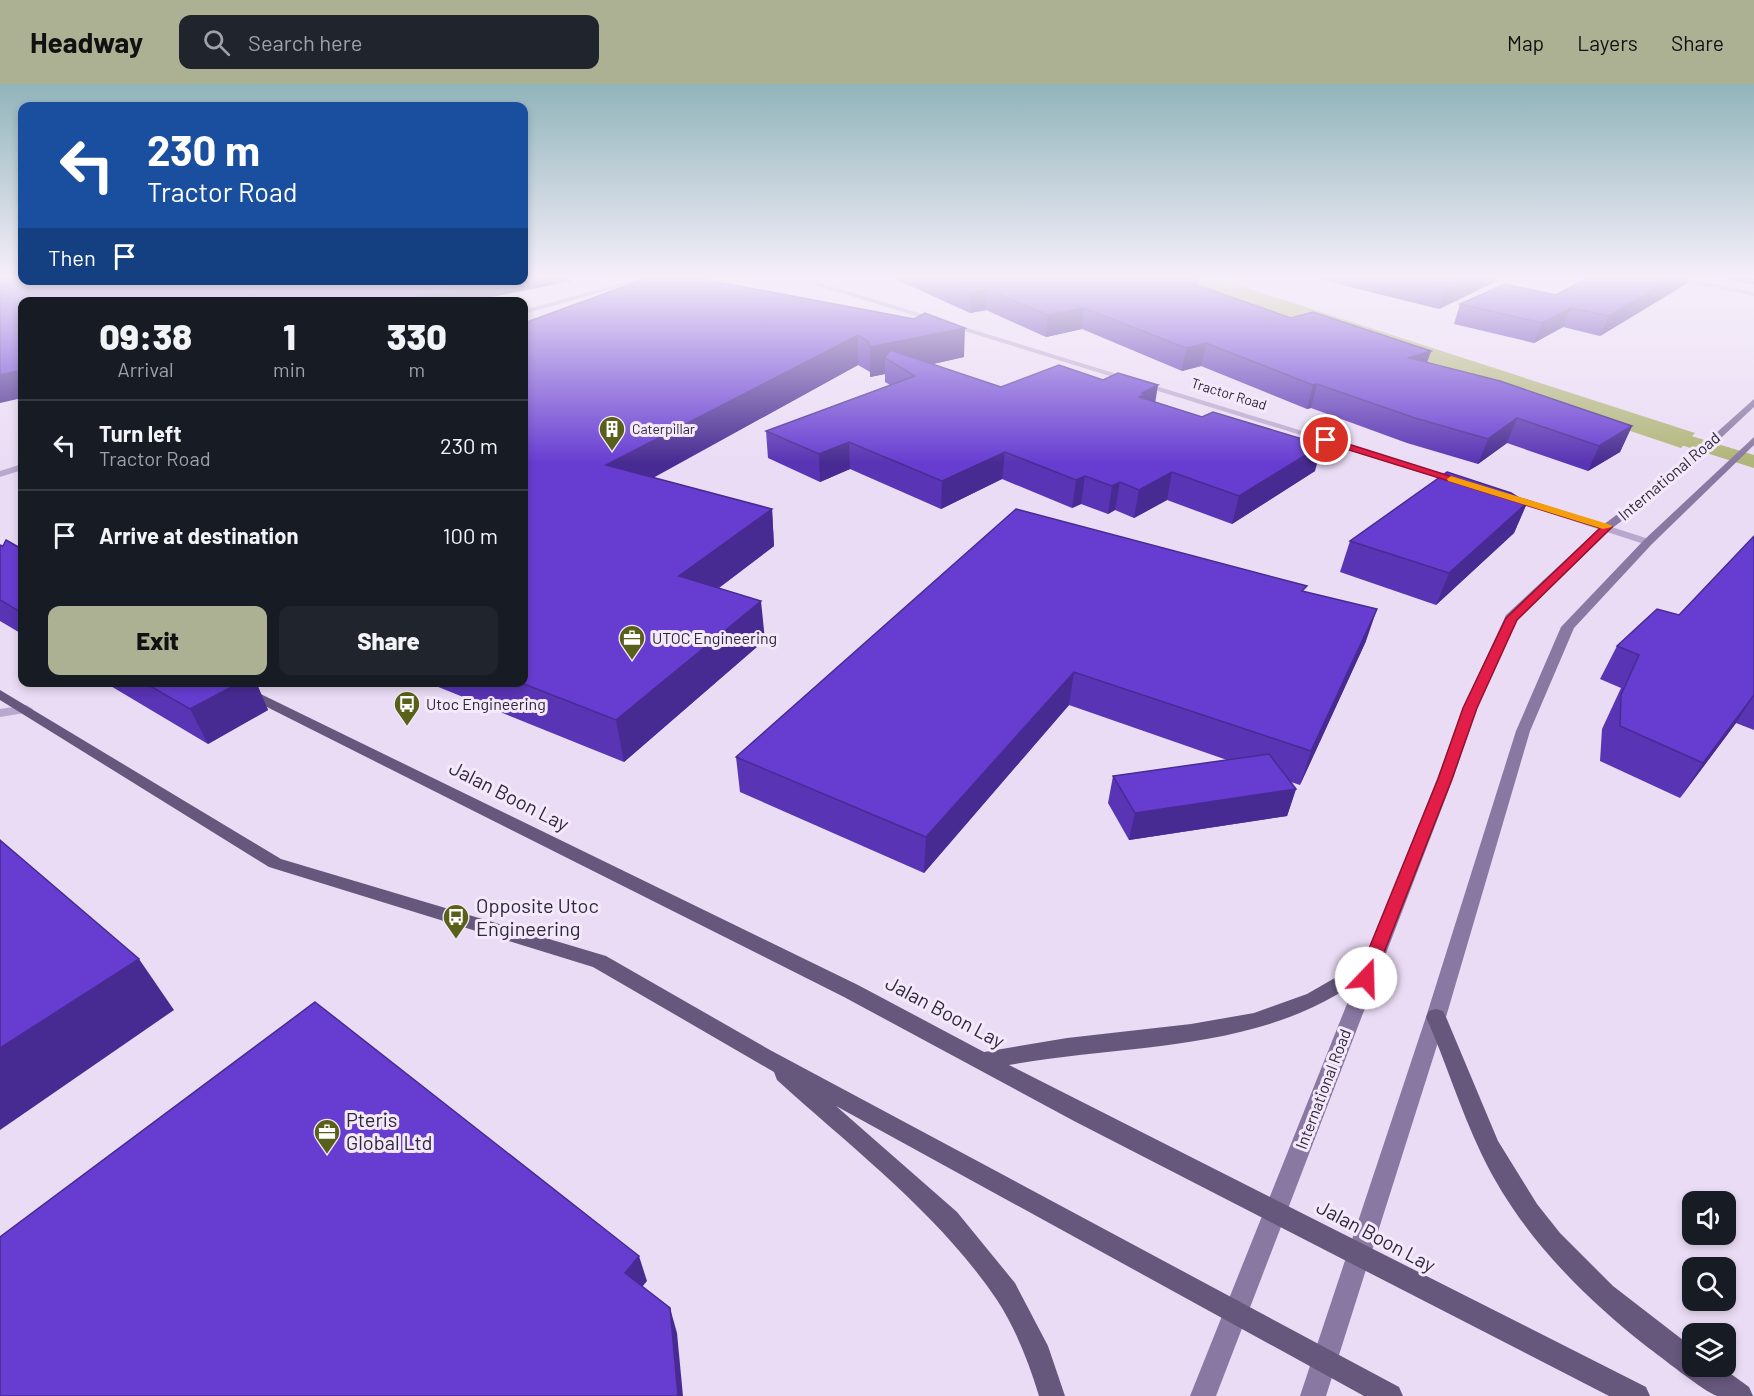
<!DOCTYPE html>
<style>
:root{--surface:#171b24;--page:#20242c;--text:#f1f3f6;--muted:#9ea1a6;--line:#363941;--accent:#acb193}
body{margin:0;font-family:Barlow,sans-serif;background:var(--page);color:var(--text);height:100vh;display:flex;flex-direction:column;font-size:22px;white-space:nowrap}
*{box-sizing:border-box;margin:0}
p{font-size:20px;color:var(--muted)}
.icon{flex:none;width:33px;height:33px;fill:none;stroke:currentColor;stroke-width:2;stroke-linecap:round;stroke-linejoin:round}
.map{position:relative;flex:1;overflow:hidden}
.drawer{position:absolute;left:18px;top:213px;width:510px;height:390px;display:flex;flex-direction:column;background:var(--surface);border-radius:12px;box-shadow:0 3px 9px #0003}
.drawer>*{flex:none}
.top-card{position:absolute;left:18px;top:18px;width:510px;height:183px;border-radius:12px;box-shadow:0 3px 9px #0003;background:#1a4fa0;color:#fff;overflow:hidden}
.controls{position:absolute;left:1682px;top:1107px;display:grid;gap:12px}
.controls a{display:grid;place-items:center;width:54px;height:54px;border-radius:12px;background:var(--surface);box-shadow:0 3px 9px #0003;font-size:30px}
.pin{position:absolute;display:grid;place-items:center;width:51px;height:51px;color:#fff;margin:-26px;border:3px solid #fff;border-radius:50%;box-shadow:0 2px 6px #0007}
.me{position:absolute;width:66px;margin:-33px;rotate:21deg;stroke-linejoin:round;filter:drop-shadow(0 0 4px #0008)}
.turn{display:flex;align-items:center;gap:21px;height:126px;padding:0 30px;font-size:27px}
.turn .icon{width:78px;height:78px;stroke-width:2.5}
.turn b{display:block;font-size:42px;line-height:51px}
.then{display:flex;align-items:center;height:57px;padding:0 30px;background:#0003;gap:12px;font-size:22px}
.eta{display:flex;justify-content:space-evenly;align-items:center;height:102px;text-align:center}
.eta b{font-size:36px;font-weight:800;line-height:42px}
.button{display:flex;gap:12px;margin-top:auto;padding:12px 30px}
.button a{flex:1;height:69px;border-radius:12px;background:var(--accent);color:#111;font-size:24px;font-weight:800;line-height:69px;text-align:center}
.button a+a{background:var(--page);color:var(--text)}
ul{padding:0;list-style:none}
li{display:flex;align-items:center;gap:18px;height:90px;padding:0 30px;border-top:2px solid var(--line)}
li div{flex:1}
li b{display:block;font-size:22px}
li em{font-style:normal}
header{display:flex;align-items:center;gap:36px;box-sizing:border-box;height:84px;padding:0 30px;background:var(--accent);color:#111}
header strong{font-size:28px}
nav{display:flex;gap:33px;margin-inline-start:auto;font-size:21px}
.search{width:420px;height:54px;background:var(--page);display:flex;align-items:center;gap:15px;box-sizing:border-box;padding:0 21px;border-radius:12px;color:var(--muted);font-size:22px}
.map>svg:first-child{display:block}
.water{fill:#b0b578}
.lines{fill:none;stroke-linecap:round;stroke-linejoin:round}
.canal{fill:#b0b578;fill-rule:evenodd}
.street{fill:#baa7ce;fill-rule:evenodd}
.secondary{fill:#8978a2;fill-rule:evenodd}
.primary{fill:#66587d;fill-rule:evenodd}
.wall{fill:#5934b4}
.shaded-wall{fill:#482b92}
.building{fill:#673dd1;stroke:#482b92;stroke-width:1.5}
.route{fill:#e11d48;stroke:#92132f;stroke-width:1.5}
.slow{fill:#f59e0b}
.labels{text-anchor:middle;stroke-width:6;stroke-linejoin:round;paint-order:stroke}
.far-street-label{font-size:14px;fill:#2e283a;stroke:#f4e9fb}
.far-poi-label{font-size:14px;fill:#2e283a;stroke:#f4e9fb;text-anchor:start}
.street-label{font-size:16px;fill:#2e283a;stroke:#f4e9fb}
.poi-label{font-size:16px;fill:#2e283a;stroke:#f4e9fb;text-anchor:start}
.near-street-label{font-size:20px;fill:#2e283a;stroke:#f4e9fb}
.near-poi-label{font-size:20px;fill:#2e283a;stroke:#f4e9fb;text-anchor:start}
</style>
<header>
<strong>Headway</strong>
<div class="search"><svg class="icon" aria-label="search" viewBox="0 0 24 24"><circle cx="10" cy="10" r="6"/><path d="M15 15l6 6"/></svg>Search here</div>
<nav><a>Map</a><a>Layers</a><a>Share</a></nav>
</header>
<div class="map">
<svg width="1754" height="1312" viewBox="0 0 1754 1312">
<rect width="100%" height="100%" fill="#eadcf5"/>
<!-- water -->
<polygon class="water" points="1178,195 1219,195 1695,349 1681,364"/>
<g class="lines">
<!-- canal -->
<polygon class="canal" points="1688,351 1754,371 1754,384 1681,361 1678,357 1681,353"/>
<!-- street -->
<g class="street">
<polygon points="635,195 648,195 524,230 524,226"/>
<polygon points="796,195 808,195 1465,397 1456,399"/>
<polygon points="1673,195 1689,195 1754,208 1754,212"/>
<polygon points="22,380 22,386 0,393 0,387"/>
<polygon points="1506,409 1652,456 1654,458 1648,461 1644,460 1502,414 1502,410"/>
<polygon points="26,621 33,625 31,628 0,633 0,625"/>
</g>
<!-- secondary -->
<g class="secondary">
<polygon points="1754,315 1754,323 1675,397 1611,445 1517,536 1477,624 1453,695 1216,1312 1190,1312 1437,695 1463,624 1506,531 1603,441 1667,393"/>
<polygon points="1754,353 1754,361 1652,460 1574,544 1530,647 1446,933 1326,1312 1300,1312 1426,933 1516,647 1561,543 1644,456"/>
</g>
<!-- primary -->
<g class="primary">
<path d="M217 598H236L858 901 984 968 1067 954 1191 940 1254 929 1307 910 1340 891 1367 868 1374 866 1381 868 1383 873 1381 878C1281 970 1134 958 1009 981L1646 1303 1650 1312H1609L1074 1037 844 913Z"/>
<path d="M0 606 281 775 606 872 770 966 1399 1303 1403 1312H1364L836 1022 957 1128 1015 1199 1048 1262 1065 1312H1039C1029 1279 1016 1245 997 1216 939 1130 853 1065 777 996L774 988 593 883 269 783 0 616Z"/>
<path d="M1436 925 1443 927 1446 933 1498 1057 1537 1120 1560 1149 1613 1202 1692 1263V1282H1720L1749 1303 1753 1312C1743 1312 1726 1312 1717 1312 1703 1307 1660 1272 1646 1262 1579 1209 1518 1147 1481 1069 1460 1025 1446 978 1426 933L1429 927Z"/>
</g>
</g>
<!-- wall -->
<g class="wall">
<polygon points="645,195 964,273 933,280 1001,303 1156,318 1315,387 1232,440 1167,416 1134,434 1115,426 1108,430 1081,420 1072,424 1002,395 941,425 850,385 820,398 768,374 766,347 890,301 885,298 885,290 870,293 870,288 858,281 653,394 772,425 774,462 719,504 765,556 624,678 426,598 524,598"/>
<polygon points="895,195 1192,195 1198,197 1198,201 1291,234 1431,267 1427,278 1632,342 1620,368 1588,387 1507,359 1478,380 1407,359 1311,324 1307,325 1201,282 1182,287 1082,245 1046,253 986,226 970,229"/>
<polygon points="1318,195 1501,195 1439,225"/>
<polygon points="1725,195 1754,195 1754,200"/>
<polygon points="1686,200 1600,252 1563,243 1534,259 1454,240 1460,220 1556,211"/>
<polygon points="1527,419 1514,449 1436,521 1340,488 1350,457"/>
<polygon points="1754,452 1754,646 1736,639 1680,714 1600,677 1602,645 1621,604 1600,595 1617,562 1679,531"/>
<polygon points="0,461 3,462 22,465 22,550 0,537"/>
<polygon points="1305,507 1366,557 1300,701 1291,698 1296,705 1287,732 1129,756 1108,719 1113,692 1227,676 1069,621 924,789 740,708 736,673"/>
<polygon points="104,598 256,598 268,626 208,660"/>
</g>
<!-- shaded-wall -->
<g class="shaded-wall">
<polygon points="524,195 572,195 572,197 467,218 393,218 444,199 457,196 524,196"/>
<polygon points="1468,195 1501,195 1439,225 1445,206"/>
<polygon points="1671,195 1688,195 1686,200 1600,252 1609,232"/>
<polygon points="987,205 986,226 970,229 971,209"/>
<polygon points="1084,224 1082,245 1046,253 1048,231"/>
<polygon points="1571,224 1563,243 1534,259 1542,239"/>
<polygon points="965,244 964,273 906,286 885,274 885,290 870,293 870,263"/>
<polygon points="858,251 858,281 612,416 606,381"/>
<polygon points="1206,259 1201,282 1182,287 1186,264"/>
<polygon points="1431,267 1423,290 1409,274"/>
<polygon points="22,286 22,314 0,319 0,291"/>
<polygon points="1317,300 1311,324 1307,325 1313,301"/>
<polygon points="1158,301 1154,326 1139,313 1142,309"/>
<polygon points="1517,334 1507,359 1478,380 1488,355"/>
<polygon points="1632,342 1620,368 1588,387 1599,362"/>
<polygon points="849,358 850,385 820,398 819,370"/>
<polygon points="1322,361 1315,387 1232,440 1239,412"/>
<polygon points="1005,368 1002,395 941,425 942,397"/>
<polygon points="1172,388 1167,416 1134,434 1139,406"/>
<polygon points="1085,392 1081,420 1072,424 1076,396"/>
<polygon points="1120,398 1115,426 1108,430 1112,402"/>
<polygon points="1527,419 1514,449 1436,521 1449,489"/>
<polygon points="772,425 774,462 684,530 679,492"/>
<polygon points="761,517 765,556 624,678 616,636"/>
<polygon points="1377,525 1366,557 1300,701 1311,667"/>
<polygon points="1074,588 1069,621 924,789 926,753"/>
<polygon points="241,598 256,598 268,626 208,660 190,625"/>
<polygon points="1754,611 1736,639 1680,714 1703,679"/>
<polygon points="1296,705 1287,732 1129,756 1135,729"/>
<polygon points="139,875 174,926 0,1046 0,964"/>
<polygon points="639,1172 647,1197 633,1214 625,1189"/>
<polygon points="670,1224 677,1249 683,1312 678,1312"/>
</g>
<!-- building -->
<g class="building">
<polygon points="0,195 22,195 22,196 457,196 444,199 455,206 393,218 22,218 22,286 0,291"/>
<polygon points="645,195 702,195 914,235 925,229 965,244 870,263 869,258 858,251 606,381 772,425 679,492 761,517 616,636 519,598 524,598 524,239"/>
<polygon points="940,195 1192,195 1198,197 1191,199 1291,234 1313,228 1431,267 1409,274 1500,297 1632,342 1599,362 1517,334 1488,355 1415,334 1317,300 1313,301 1206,259 1186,264 1084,224 1048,231 987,205 971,209"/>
<polygon points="1400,195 1468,195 1445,206"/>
<polygon points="1585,195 1671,195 1609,232 1571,224 1542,239 1460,220 1505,200 1556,211"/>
<polygon points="890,266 1001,303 1059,281 1103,296 1118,289 1158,301 1142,309 1146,310 1139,313 1202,333 1213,328 1322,361 1239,412 1172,388 1139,406 1120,398 1112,402 1085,392 1076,396 1005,368 942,397 849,358 819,370 766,347 915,292 885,274"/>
<polygon points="1447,388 1511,409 1527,419 1449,489 1350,457"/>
<polygon points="1016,425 1307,502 1302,507 1377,525 1311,667 1074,588 926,753 736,673"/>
<polygon points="1754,452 1754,611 1703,679 1620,642 1621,611 1639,571 1617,562 1657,525 1679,531"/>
<polygon points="6,456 22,465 22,529 0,516 0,461 3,462"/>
<polygon points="143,598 241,598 190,625"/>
<polygon points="1269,670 1296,705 1135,729 1113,692"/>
<polygon points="0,756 139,875 0,964"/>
<polygon points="315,918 639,1172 625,1189 670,1224 678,1312 0,1312 0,1153"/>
</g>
<!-- sky -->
<linearGradient id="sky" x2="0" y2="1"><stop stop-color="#91b4bb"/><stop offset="0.51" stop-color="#f6effa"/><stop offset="1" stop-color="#f6effa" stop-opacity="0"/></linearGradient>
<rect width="1754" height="379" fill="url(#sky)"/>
<!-- route -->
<polygon class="route" points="1326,353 1612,443 1517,536 1477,624 1452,695 1374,894 1372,899 1360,899 1357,894 1438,695 1463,624 1506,534 1600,444 1323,358 1322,356"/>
<!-- slow -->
<polygon class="slow" points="1451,392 1611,441 1612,443 1603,445 1448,397 1447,395"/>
<!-- icons -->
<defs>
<g id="building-pin" transform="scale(1.35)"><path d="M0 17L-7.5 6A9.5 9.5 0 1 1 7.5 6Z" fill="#586019" stroke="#f4e9fb"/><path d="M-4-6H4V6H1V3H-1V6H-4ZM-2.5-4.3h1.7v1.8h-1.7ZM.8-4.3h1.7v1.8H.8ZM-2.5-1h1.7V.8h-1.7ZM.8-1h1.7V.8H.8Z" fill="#fff"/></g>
<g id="office-pin" transform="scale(1.35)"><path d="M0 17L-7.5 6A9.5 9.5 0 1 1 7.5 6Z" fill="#586019" stroke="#f4e9fb"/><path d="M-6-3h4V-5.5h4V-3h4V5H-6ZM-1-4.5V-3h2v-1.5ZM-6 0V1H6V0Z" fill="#fff"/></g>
<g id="bus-pin" transform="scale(1.35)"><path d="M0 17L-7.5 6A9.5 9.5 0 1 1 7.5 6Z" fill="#586019" stroke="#f4e9fb"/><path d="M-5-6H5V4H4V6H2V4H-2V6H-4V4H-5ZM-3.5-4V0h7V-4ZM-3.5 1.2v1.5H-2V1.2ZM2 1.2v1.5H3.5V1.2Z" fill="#fff"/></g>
</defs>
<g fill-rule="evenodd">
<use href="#building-pin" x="612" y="345"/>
<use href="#office-pin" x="632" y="554"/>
<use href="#bus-pin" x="407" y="620"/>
<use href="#bus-pin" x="456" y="833"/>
<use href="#office-pin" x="327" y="1048"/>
</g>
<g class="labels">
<!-- far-street labels -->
<g class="far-street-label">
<text transform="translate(1229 310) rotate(17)" y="5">Tractor Road</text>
</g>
<!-- far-poi labels -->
<g class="far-poi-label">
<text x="632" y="350">Caterpillar</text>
</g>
<!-- street labels -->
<g class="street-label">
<text transform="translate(1669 392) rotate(-40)" y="6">International Road</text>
<text transform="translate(1323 1005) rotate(-69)" y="6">International Road</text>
</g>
<!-- poi labels -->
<g class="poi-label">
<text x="652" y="560">UTOC Engineering</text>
<text x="426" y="626">Utoc Engineering</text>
</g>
<!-- near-street labels -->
<g class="near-street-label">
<text transform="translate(509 712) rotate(27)" y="7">Jalan Boon Lay</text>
<text transform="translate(945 928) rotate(28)" y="7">Jalan Boon Lay</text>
<text transform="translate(1376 1152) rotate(28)" y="7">Jalan Boon Lay</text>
</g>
<!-- near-poi labels -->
<g class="near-poi-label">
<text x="476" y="829">Opposite Utoc<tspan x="476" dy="23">Engineering</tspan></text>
<text x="346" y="1043">Pteris<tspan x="346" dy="23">Global Ltd</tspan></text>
</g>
</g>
</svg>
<div class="controls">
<a><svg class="icon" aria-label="sound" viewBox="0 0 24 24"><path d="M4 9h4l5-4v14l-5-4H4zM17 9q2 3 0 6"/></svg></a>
<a><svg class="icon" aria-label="search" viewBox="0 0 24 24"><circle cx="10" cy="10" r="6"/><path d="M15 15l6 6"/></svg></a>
<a><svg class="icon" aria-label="layers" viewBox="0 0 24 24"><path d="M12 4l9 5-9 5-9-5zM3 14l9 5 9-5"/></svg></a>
</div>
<div class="pin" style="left:1326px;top:356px;background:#d93025"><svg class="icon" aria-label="arrive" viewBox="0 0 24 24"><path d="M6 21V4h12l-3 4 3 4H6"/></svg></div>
<svg class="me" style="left:1366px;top:894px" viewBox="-20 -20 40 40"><circle r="19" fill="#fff"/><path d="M0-13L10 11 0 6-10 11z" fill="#e11d48"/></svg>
<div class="top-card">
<div class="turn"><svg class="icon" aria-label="left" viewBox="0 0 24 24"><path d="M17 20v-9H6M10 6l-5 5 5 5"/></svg><div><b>230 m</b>Tractor Road</div></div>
<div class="then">Then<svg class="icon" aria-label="arrive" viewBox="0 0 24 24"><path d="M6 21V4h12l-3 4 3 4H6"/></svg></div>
</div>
<section class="drawer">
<div class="eta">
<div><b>09:38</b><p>Arrival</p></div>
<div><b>1</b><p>min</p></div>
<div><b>330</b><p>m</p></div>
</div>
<ul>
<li><svg class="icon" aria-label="left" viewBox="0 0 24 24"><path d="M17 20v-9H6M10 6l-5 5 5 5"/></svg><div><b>Turn left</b><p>Tractor Road</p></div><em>230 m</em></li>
<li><svg class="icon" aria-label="arrive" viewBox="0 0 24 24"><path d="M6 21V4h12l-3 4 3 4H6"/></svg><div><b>Arrive at destination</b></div><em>100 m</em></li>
</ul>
<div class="button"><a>Exit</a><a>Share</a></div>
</section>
</div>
